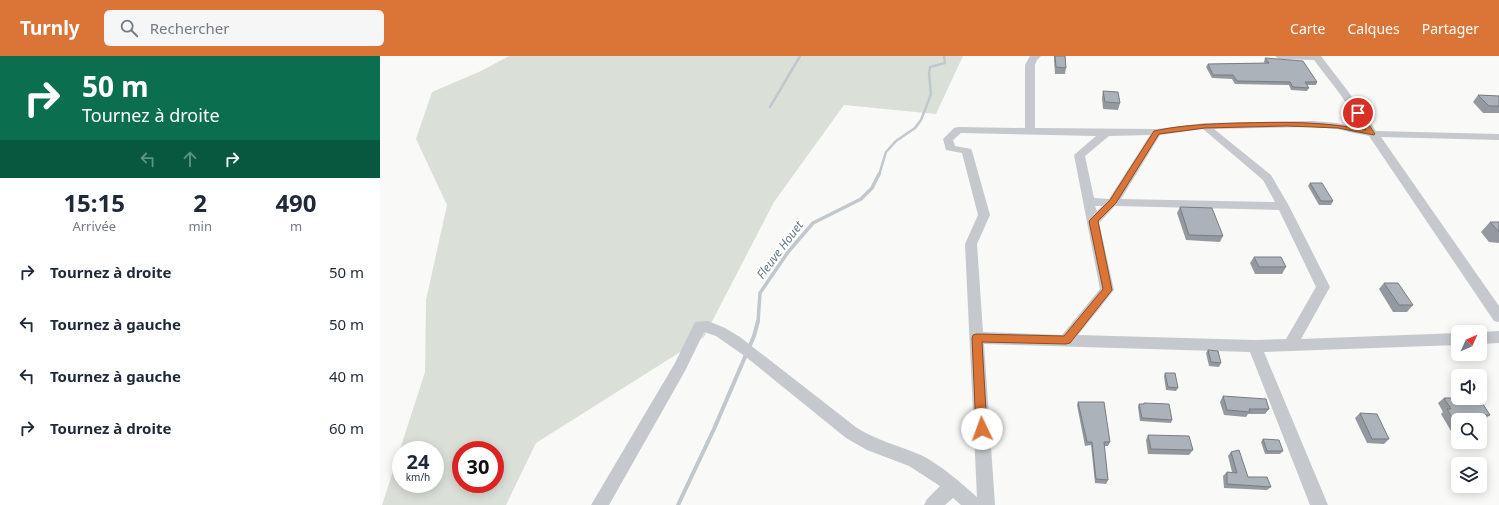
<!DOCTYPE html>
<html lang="fr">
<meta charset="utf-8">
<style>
:root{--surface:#fff;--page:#f6f6f7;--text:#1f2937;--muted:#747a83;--accent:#da7437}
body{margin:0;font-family:"Noto Sans",sans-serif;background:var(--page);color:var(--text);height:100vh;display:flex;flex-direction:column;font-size:15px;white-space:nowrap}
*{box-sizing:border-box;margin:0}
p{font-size:13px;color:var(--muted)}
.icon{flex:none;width:22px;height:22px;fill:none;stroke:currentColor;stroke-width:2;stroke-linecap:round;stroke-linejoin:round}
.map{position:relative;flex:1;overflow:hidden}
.panel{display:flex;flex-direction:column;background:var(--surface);width:380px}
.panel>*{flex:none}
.top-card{background:#0b6e4f;color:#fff;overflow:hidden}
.needle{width:26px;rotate:45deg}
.tools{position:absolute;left:1071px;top:269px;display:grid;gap:8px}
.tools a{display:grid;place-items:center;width:36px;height:36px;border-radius:6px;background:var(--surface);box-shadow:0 2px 10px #0003;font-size:20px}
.speed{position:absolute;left:12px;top:385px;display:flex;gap:8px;font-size:20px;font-weight:700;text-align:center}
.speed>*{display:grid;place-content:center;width:52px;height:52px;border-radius:50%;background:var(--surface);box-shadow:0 2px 10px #0003;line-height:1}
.speed small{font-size:10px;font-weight:400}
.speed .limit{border:6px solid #d22;background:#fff;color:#111}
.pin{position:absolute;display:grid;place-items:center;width:34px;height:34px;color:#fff;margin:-17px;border:2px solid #fff;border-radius:50%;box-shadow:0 1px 4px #0007}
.me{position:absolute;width:44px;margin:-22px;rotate:357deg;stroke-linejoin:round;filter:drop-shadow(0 0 3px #0008)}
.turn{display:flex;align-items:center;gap:14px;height:84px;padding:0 16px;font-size:18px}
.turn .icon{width:52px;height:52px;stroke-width:2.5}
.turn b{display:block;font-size:28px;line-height:34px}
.lanes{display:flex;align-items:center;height:38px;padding:0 16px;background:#0003;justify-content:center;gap:20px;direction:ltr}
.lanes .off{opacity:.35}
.eta{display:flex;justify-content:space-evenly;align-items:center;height:68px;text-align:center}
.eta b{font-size:24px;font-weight:700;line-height:28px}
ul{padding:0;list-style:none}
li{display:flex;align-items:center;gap:12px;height:52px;padding:0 16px}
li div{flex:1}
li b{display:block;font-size:15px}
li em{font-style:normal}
header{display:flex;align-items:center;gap:24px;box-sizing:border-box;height:56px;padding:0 20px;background:var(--accent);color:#fff}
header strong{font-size:19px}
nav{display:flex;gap:22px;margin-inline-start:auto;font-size:14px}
.search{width:280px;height:36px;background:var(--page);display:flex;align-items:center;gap:10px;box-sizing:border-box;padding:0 14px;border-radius:6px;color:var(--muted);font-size:15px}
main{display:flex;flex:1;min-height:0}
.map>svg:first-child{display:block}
.green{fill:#dae0d8;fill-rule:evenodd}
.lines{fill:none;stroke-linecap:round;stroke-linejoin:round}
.stream-far2{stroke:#c0c7cd;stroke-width:2.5}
.stream-far1{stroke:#c0c7cd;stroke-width:3.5}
.stream{stroke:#c0c7cd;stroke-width:4}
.minor{fill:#c5c8cc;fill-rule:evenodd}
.wall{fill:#94999f}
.building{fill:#acb2b9;stroke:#787d82}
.route{fill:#da7437;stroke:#8e4b24}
.labels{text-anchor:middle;stroke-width:4;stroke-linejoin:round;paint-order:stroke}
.water-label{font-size:12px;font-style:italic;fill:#667681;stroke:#fff}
</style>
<header>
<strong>Turnly</strong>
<div class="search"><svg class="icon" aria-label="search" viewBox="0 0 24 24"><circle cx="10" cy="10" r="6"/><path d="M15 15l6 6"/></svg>Rechercher</div>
<nav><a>Carte</a><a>Calques</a><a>Partager</a></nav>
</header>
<main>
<section class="panel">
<div class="top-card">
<div class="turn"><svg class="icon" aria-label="right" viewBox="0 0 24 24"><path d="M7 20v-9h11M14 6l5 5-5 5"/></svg><div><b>50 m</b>Tournez à droite</div></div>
<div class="lanes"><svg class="icon off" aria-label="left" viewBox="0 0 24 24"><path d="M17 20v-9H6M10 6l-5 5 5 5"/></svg><svg class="icon off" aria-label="ahead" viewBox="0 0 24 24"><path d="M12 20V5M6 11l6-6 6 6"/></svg><svg class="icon" aria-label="right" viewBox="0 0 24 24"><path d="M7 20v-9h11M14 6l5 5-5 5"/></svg></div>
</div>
<div class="eta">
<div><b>15:15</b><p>Arrivée</p></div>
<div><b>2</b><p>min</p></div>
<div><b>490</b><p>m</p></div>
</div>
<ul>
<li><svg class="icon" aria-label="right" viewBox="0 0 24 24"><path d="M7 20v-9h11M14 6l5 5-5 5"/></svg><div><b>Tournez à droite</b></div><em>50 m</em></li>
<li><svg class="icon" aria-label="left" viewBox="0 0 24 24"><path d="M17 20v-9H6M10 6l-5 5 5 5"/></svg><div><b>Tournez à gauche</b></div><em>50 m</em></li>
<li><svg class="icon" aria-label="left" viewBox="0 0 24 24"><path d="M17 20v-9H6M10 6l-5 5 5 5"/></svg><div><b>Tournez à gauche</b></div><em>40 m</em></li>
<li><svg class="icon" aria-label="right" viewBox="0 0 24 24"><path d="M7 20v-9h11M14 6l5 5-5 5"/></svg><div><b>Tournez à droite</b></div><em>60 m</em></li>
</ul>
</section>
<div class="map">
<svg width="1119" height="449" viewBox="0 0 1119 449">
<rect width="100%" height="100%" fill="#f9f9f7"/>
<!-- green -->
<path class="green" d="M129 0H583L556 58 464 49 394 146 324 281 156 387 126 449H2L45 316 46 244 67 149 36 83 52 36 101 15ZM21 394H55V428H21ZM81 394H115V428H81Z"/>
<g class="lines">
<!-- stream-far2 -->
<g class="stream-far2">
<polyline points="390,51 420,0"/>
<polyline points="499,119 506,96 516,85 535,72 541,64 551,38 549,18 550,11 565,7 564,0"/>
</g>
<!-- stream-far1 -->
<polyline class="stream-far1" points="378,266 380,237 408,196 433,167 481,143 492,132 499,118"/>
<!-- stream -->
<polyline class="stream" points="298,449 334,373 374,280 378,265"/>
<!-- minor -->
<g class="minor">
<path d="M650 0H661L657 4 655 9V72L777 73 825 67 933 65 957 67 984 73 960 38 934 4 899 3 895 0H941L967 34 996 75 1119 78V84L1001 81 1119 250V266L1114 265 989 80 957 73 933 71 834 73 891 119 909 150 950 231 921 283 1078 277V289L884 296 948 449H930L870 296 604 288 615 449H581L573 442 565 449H544L547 443 560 430 529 410 487 394 466 382 366 301 336 280 324 276 305 315 229 449H211L295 307 315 266 328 265 345 272 360 281 477 372C498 385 521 390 543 400 563 411 580 426 597 441L585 188 598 159 582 97 566 94 563 83 574 72 578 71 645 72V9ZM823 73 883 124 895 146 741 143 780 79ZM581 77 716 80 694 99 720 233 682 279 603 276 597 188 610 159 592 95 591 93 575 90 573 84ZM770 79 729 143 714 142 705 100 729 80ZM715 150H722L717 155ZM735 150 899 154 936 231 906 283 875 284 698 279 734 234 719 167Z"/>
<polygon points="1119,275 1119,287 1100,288 1100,276"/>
</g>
</g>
<!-- wall -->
<g class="wall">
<polygon points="674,0 685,0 686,12 685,18 675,18 674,3"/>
<polygon points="885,2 937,26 936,29 927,29 929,32 927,35 911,34 909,29 855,28 852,23 832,22 826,11 828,8 885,7 884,6"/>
<polygon points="723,35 740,47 738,54 723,53 722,42"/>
<polygon points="1098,39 1119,40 1119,57 1103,57 1093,46"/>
<polygon points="930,127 953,145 951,149 939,149 928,130"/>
<polygon points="800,151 843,180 840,186 806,184 797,157"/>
<polygon points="1110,166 1119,166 1119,187 1109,186 1101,176"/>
<polygon points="874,201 906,211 902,218 875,218 870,207"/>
<polygon points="1004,227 1033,249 1027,256 1013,256 999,233"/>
<polygon points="828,294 841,307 839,311 829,310 826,297"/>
<polygon points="785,317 798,332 796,335 786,334 784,320"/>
<polygon points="843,340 889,353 885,358 868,358 866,361 844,359 840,346"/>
<polygon points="1064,342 1110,359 1104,364 1078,364 1078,375 1071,375 1061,358 1063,356 1058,347"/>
<polygon points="698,346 730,386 728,390 724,390 728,424 726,428 715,427 711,389 705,390 697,349"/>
<polygon points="764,347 792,364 791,367 760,365 758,351 759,348 763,348"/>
<polygon points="980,357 1009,383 1004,388 987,387 975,362"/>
<polygon points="768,379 813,394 809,399 768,398 766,384"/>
<polygon points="883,383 903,395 900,398 885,398 881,386"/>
<polygon points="851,396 868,421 891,431 887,434 844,432 843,420 847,416 852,416 848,400"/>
</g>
<!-- building -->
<g class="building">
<polygon points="675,0 685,0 686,12 676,11"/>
<polygon points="885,2 923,5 937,26 925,26 929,32 913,31 910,26 857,25 853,19 833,19 828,8 889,7"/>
<polygon points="723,35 738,36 740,47 725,46"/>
<polygon points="1098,39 1119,40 1119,50 1109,50"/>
<polygon points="930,127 942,127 953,145 941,145"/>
<polygon points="800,151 832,152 843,180 809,179"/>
<polygon points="1110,166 1119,166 1119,176"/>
<polygon points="874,201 901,201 906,211 879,211"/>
<polygon points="1004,227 1018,227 1033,249 1019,249"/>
<polygon points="828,294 838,295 841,307 831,306"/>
<polygon points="785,317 795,317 798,332 788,331"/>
<polygon points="843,340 886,343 889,353 869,353 870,356 847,354"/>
<polygon points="1064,342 1099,342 1110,359 1096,359 1100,364 1078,364 1078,370 1077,370 1067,353 1071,353"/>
<polygon points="698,346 724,346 730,386 724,386 728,424 716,423 712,386 707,386"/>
<polygon points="764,347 789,348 792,364 762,362 759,348 764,348"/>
<polygon points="980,357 997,358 1009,383 992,383"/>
<polygon points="1100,365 1104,370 1100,370"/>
<polygon points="768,379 809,380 813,394 771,393"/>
<polygon points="883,383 899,384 903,395 887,395"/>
<polygon points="859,394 868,421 887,421 891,431 847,428 847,416 857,417 851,396"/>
</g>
<!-- route -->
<path class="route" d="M975 55H980L995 78 994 79 958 72 907 70 825 72 779 78 736 147 718 165 732 234 690 287 686 288 602 286 607 373 605 376 602 378 598 376 596 373 592 282 593 279 596 278 684 280 723 233 709 165 730 144 774 75C801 69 830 68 857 67 902 66 942 65 986 74L974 57Z"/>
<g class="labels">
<!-- water labels -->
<g class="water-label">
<text transform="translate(400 194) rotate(-53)" y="4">Fleuve Houet</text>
</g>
</g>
</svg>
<div class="tools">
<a><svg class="needle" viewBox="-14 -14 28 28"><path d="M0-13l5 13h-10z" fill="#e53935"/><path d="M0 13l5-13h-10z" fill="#747a83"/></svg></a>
<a><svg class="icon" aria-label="sound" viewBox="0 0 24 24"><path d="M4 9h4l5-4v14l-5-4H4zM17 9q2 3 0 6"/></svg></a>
<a><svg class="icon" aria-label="search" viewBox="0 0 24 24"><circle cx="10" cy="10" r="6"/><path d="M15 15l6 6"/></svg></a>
<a><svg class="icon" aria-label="layers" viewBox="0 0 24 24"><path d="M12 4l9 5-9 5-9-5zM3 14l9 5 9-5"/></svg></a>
</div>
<div class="speed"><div>24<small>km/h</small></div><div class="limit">30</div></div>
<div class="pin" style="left:978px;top:57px;background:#d93025"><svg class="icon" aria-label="arrive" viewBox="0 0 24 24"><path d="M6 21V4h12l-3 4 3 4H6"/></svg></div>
<svg class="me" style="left:602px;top:373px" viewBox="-20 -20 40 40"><circle r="19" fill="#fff"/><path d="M0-13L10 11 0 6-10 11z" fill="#da7437"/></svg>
</div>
</main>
